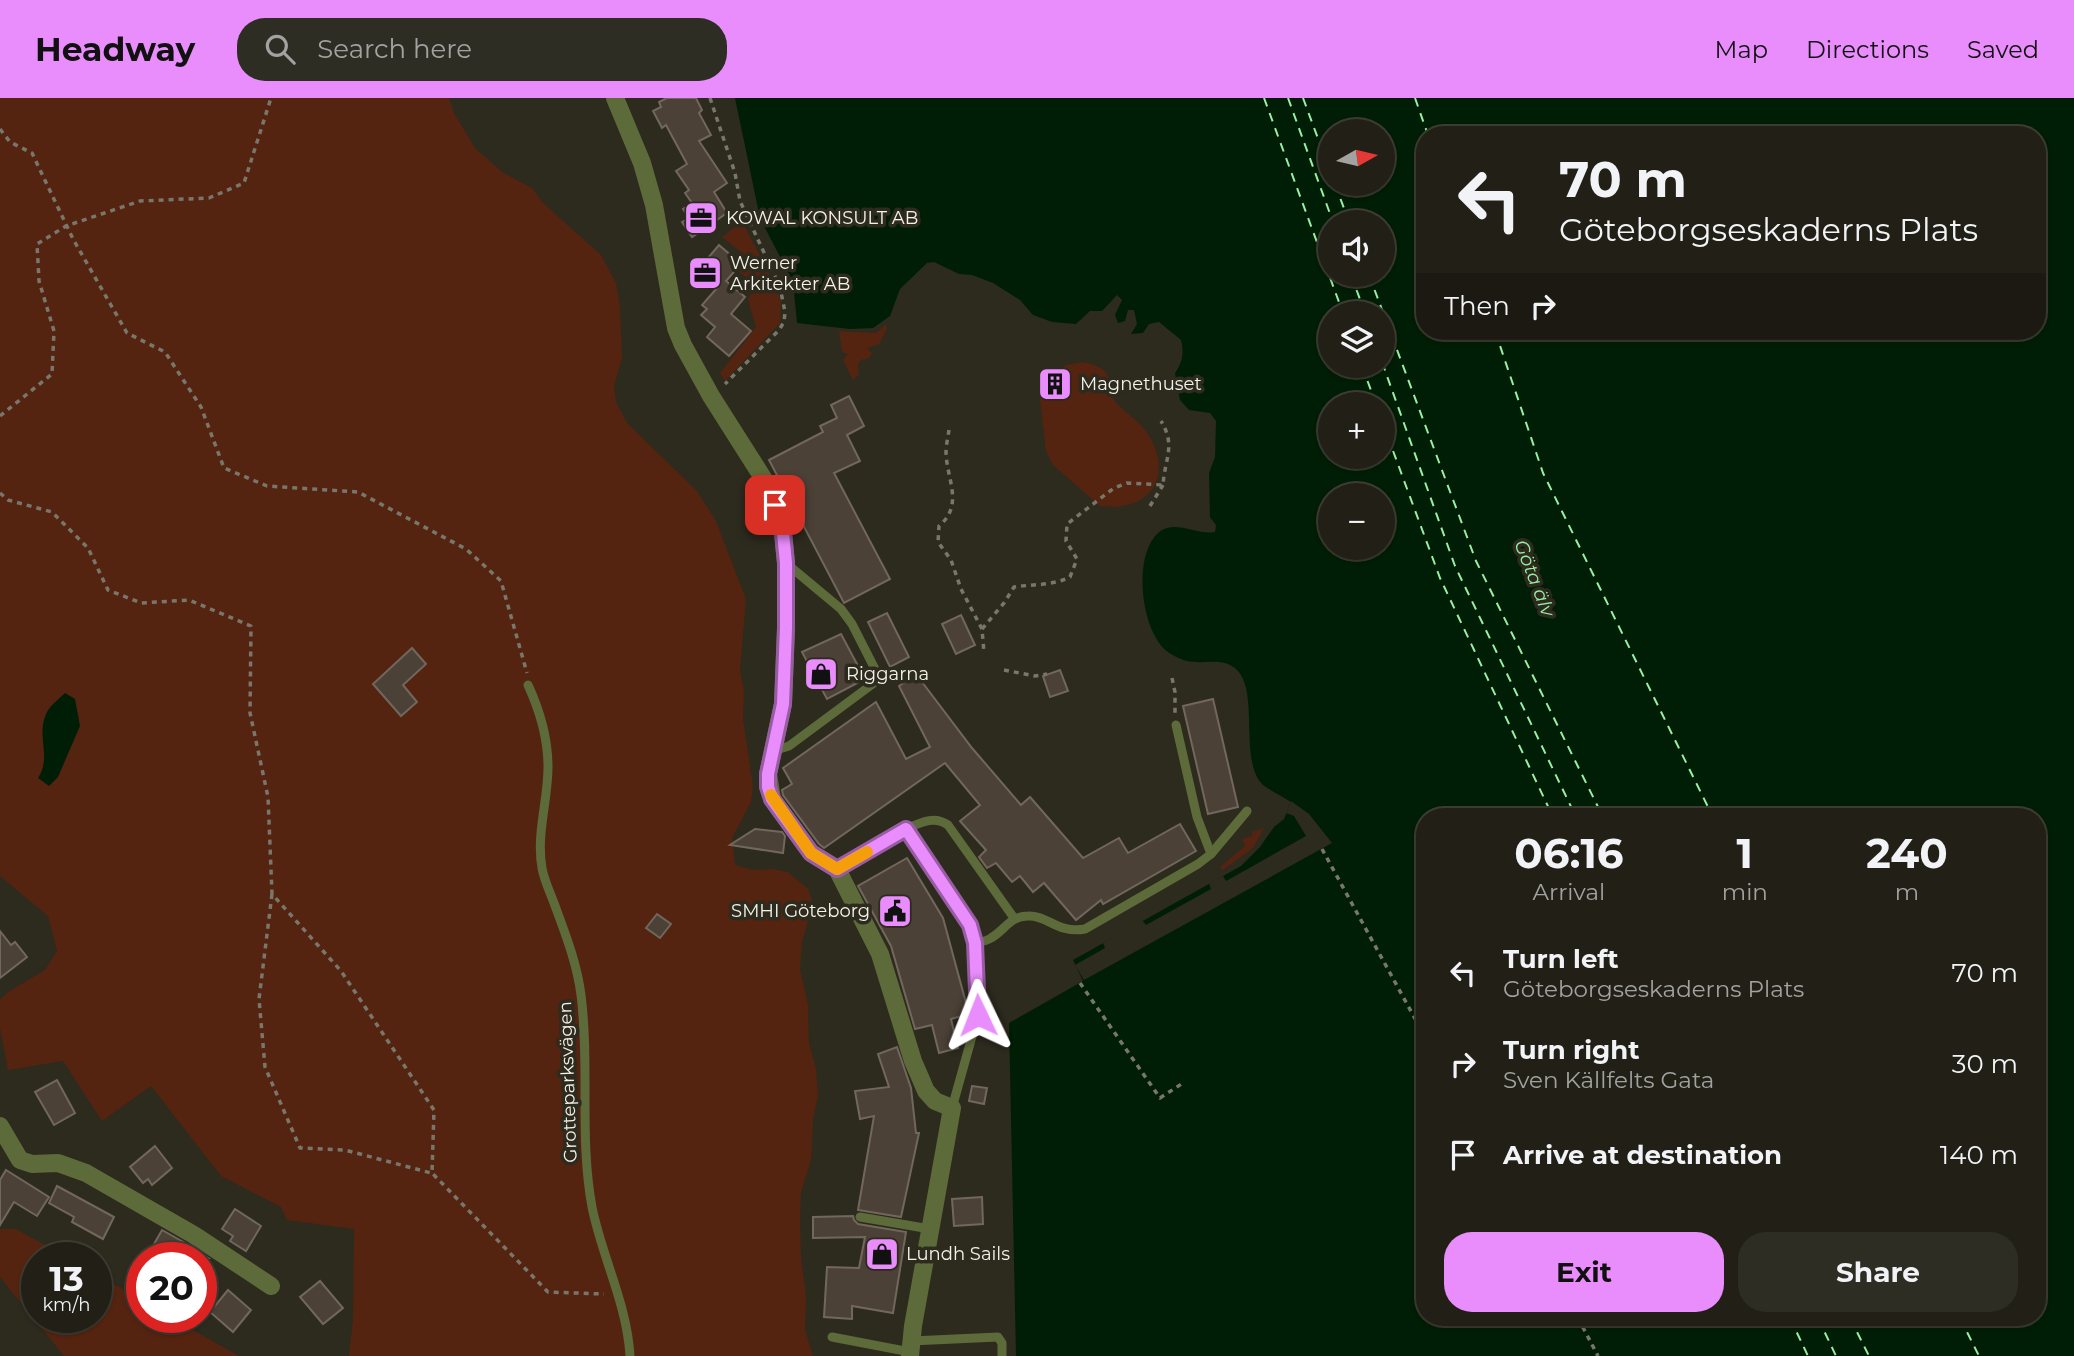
<!DOCTYPE html>
<meta charset="utf-8">
<style>
:root{--surface:#222016;--page:#2e2d23;--text:#f1f3f6;--muted:#a2a3a1;--line:#3f3e35;--accent:#ea8dfc}
body{margin:0;font-family:Montserrat,sans-serif;background:var(--page);color:var(--text);height:100vh;display:flex;flex-direction:column;font-size:26px;white-space:nowrap}
*{box-sizing:border-box;margin:0}
p{font-size:23px;color:var(--muted)}
.icon{flex:none;width:38px;height:38px;fill:none;stroke:currentColor;stroke-width:2;stroke-linecap:round;stroke-linejoin:round}
.map{position:relative;flex:1;overflow:hidden}
.details{position:absolute;left:1416px;top:710px;width:630px;height:518px;display:flex;flex-direction:column;background:var(--surface);border-radius:28px;box-shadow:0 2px 5px #0004,0 0 0 2px var(--line)}
.details>*{flex:none}
.hud{position:absolute;left:1416px;top:28px;width:630px;height:214px;border-radius:28px;box-shadow:0 2px 5px #0004,0 0 0 2px var(--line);background:#222016;color:var(--text);overflow:hidden}
.needle{width:46px;rotate:82deg}
.controls{position:absolute;left:1318px;top:21px;display:grid;gap:14px}
.controls a{display:grid;place-items:center;width:77px;height:77px;border-radius:50%;background:var(--surface);box-shadow:0 2px 5px #0004,0 0 0 2px var(--line);font-size:35px}
.speed{position:absolute;left:21px;top:1144px;display:flex;gap:14px;font-size:35px;font-weight:700;text-align:center}
.speed>*{display:grid;place-content:center;width:91px;height:91px;border-radius:50%;background:var(--surface);box-shadow:0 2px 5px #0004,0 0 0 2px var(--line);line-height:1}
.speed small{font-size:18px;font-weight:400}
.speed .limit{border:10px solid #d22;background:#fff;color:#111}
.pin{position:absolute;display:grid;place-items:center;width:60px;height:60px;color:#fff;margin:-30px;border-radius:14px;box-shadow:0 4px 10px #0006}
.me{position:absolute;width:77px;margin:-38px;rotate:358deg;stroke-linejoin:round;filter:drop-shadow(0 0 5px #0008)}
.turn{display:flex;align-items:center;gap:24px;height:147px;padding:0 28px;font-size:32px}
.turn .icon{width:91px;height:91px;stroke-width:2.5}
.turn b{display:block;font-size:49px;line-height:60px}
.then{display:flex;align-items:center;height:66px;padding:0 28px;background:#0003;gap:14px;font-size:26px}
.eta{display:flex;justify-content:space-evenly;align-items:center;height:119px;text-align:center}
.eta b{font-size:42px;font-weight:700;line-height:49px}
.action{display:flex;gap:14px;margin-top:auto;padding:14px 28px}
.action a{flex:1;height:80px;border-radius:28px;background:var(--accent);color:#111;font-size:28px;font-weight:700;line-height:80px;text-align:center}
.action a+a{background:var(--page);color:var(--text)}
ul{padding:0;list-style:none}
li{display:flex;align-items:center;gap:21px;height:91px;padding:0 28px}
li div{flex:1}
li b{display:block;font-size:26px}
li em{font-style:normal}
header{display:flex;align-items:center;gap:42px;box-sizing:border-box;height:98px;padding:0 35px;background:var(--accent);color:#111}
header strong{font-size:33px}
nav{display:flex;gap:38px;margin-inline-start:auto;font-size:24px}
.search{width:490px;height:63px;background:var(--page);display:flex;align-items:center;gap:18px;box-sizing:border-box;padding:0 24px;border-radius:28px;color:var(--muted);font-size:26px}
.map>svg:first-child{display:block}
.green{fill:#542410}
.water{fill:#001e05;fill-rule:evenodd}
.pier{fill:#2d2a1e}
.lines{fill:none;stroke-linecap:round;stroke-linejoin:round}
.ferry{stroke:#99efa5;stroke-width:2;stroke-dasharray:9 7;stroke-linecap:butt}
.building{fill:#4b4137;stroke:#71675c;stroke-width:2}
.path{stroke:#79766c;stroke-width:3.5;stroke-dasharray:5 5;stroke-linecap:butt}
.service{stroke:#5d6a39;stroke-width:9}
.minor{stroke:#5d6a39;stroke-width:18}
.route-casing{stroke:#985ca4;stroke-width:18}
.route{stroke:#ea8dfc;stroke-width:12}
.slow{stroke:#f59e0b;stroke-width:12}
.labels{text-anchor:middle;stroke-width:7;stroke-linejoin:round;paint-order:stroke}
.poi-label{font-size:18px;fill:#f5f2eb;stroke:#2d2a1e;text-anchor:start}
.street-label{font-size:18px;fill:#f5f2eb;stroke:#2d2a1e}
.water-label{font-size:19px;font-style:italic;fill:#99efa5;stroke:#2d2a1e}
</style>
<header>
<strong>Headway</strong>
<div class="search"><svg class="icon" aria-label="search" viewBox="0 0 24 24"><circle cx="10" cy="10" r="6"/><path d="M15 15l6 6"/></svg>Search here</div>
<nav><a>Map</a><a>Directions</a><a>Saved</a></nav>
</header>
<div class="map">
<svg width="2074" height="1258" viewBox="0 0 2074 1258">
<rect width="100%" height="100%" fill="#2d2a1e"/>
<!-- green -->
<g class="green">
<polygon points="0,0 449,0 454,15 475,50 502,74 532,90 543,105 601,157 616,185 620,209 622,260 614,288 616,304 627,325 697,393 716,423 746,501 740,571 744,594 743,621 753,688 751,704 732,740 735,767 753,772 772,771 788,774 808,791 813,806 802,844 800,871 808,907 809,945 816,971 818,997 813,1022 811,1062 801,1094 800,1119 801,1160 806,1198 805,1232 813,1258 349,1258 353,1222 354,1131 287,1122 281,1109 221,1078 151,988 102,1023 63,963 8,972 0,930 0,902 8,894 45,872 57,853 48,818 0,778"/>
<polygon points="742,123 773,183 781,204 780,225 725,283 720,275 756,229 748,201 756,186 739,174 747,159 722,139"/>
<polygon points="886,226 887,231 879,246 867,250 872,255 869,260 861,262 858,266 859,276 853,282 843,262 848,256 842,254 839,233 876,235"/>
<path d="M1083 264C1108 269 1110 277 1113 301 1122 313 1136 320 1145 332 1167 361 1165 401 1122 408 1115 410 1107 408 1100 408L1053 367 1046 353 1040 302 1043 297 1067 295 1062 270 1066 267Z"/>
<polygon points="1264,730 1253,750 1223,772 1220,769 1245,748 1242,741 1252,738 1252,734"/>
<polygon points="0,1131 16,1131 68,1160 37,1160 37,1220 96,1220 96,1176 142,1202 142,1220 172,1220 239,1258 64,1258 0,1179"/>
</g>
<!-- water -->
<g class="water">
<path d="M735 0H2074V1258H1016L1009 925 1083 883 1073 862 1241 768 1260 749 1274 729 1284 721 1291 704C1282 698 1271 693 1263 687 1239 665 1259 596 1238 573 1224 558 1204 567 1187 563 1182 562 1172 557 1168 554 1140 534 1131 452 1162 432 1177 423 1198 437 1215 434L1216 427 1210 419 1209 375 1215 359 1216 323 1210 315 1189 312 1180 302 1175 275C1183 263 1184 255 1181 242L1159 224 1149 226 1143 235 1131 236 1137 226 1134 212H1128L1125 223 1118 225 1115 217 1122 202 1117 197 1102 213H1090L1076 226 1052 224 1033 217 1020 202 993 185 972 177 959 176 934 164 927 165 900 191 890 218 873 230 850 231 797 225 793 184 760 120ZM1330 33H1382V86H1330ZM1424 37H2037V233H1424ZM1330 124H1382V177H1330ZM1330 215H1382V268H1330ZM1330 306H1382V359H1330ZM1330 397H1382V450H1330ZM1424 719H2037V1220H1424Z"/>
<path d="M65 595 75 601 80 628 58 679 49 688 38 680C52 659 36 639 46 616 50 607 59 601 65 595Z"/>
</g>
<!-- pier -->
<polygon class="pier" points="1291,703 1309,716 1332,745 1084,882 1075,867 1105,850 1103,845 1142,822 1146,827 1211,791 1209,785 1223,778 1226,783 1306,738 1294,718 1286,715"/>
<g class="lines">
<!-- ferry -->
<g class="ferry">
<polyline points="1264,0 1343,215"/>
<polyline points="1288,0 1333,124"/>
<polyline points="1303,0 1330,73"/>
<polyline points="1415,0 1428,37"/>
<polyline points="1335,86 1349,124"/>
<polyline points="1351,177 1365,215"/>
<polyline points="1369,177 1476,463 1603,719"/>
<polyline points="1495,233 1543,375 1713,719"/>
<polyline points="1382,264 1455,468 1576,719"/>
<polyline points="1362,268 1376,306"/>
<polyline points="1382,323 1440,480 1553,719"/>
<polyline points="1790,1220 1808,1258"/>
<polyline points="1818,1220 1836,1258"/>
<polyline points="1850,1220 1869,1258"/>
<polyline points="1960,1220 1979,1258"/>
</g>
</g>
<!-- building -->
<g class="building">
<polygon points="667,0 696,0 702,12 699,15 711,37 699,43 727,85 714,94 727,115 692,139 682,124 689,120 683,111 692,105 685,95 689,92 676,73 687,66 666,27 662,30 653,13 661,9 659,4"/>
<polygon points="719,147 741,166 726,183 745,199 731,216 751,233 729,258 707,239 715,229 701,217 707,211 702,207 717,190 697,173"/>
<polygon points="849,298 864,328 847,337 860,363 834,375 890,481 844,505 769,362 823,334 820,328 837,320 831,307"/>
<polygon points="887,515 909,559 890,569 868,524"/>
<polygon points="961,517 975,547 956,556 942,526"/>
<polygon points="841,536 865,581 827,601 802,554"/>
<polygon points="412,550 426,566 403,587 417,604 401,618 373,586"/>
<polygon points="1060,572 1068,593 1050,599 1043,578"/>
<polygon points="916,576 972,650 1021,707 1030,699 1083,760 1119,740 1128,755 1180,726 1196,753 1103,806 1101,802 1076,822 1044,785 1033,794 1020,778 1012,784 996,765 987,770 979,759 986,752 960,723 980,707 945,665 824,750 819,746 783,697 782,692 792,686 783,670 876,604 906,661 930,649 899,588"/>
<polygon points="1213,601 1238,709 1208,716 1183,608"/>
<polygon points="755,731 782,734 785,738 783,755 730,747"/>
<polygon points="907,760 943,820 969,916 951,921 958,950 939,955 932,927 915,931 891,848 858,788"/>
<polygon points="657,816 671,826 660,840 646,830"/>
<polygon points="0,833 11,847 15,844 27,859 0,880"/>
<polygon points="897,949 911,990 916,1035 919,1035 901,1119 858,1112 874,1018 860,1021 855,993 889,989 878,956"/>
<polygon points="57,982 75,1015 54,1027 35,994"/>
<polygon points="972,988 987,990 984,1006 969,1003"/>
<polygon points="155,1048 172,1070 152,1087 148,1081 143,1085 130,1069"/>
<polygon points="6,1072 49,1099 37,1118 14,1104 0,1127 0,1082"/>
<polygon points="57,1088 114,1119 103,1141 72,1124 74,1119 49,1105"/>
<polygon points="982,1099 983,1126 954,1128 952,1101"/>
<polygon points="235,1111 261,1128 246,1153 230,1143 233,1138 222,1131"/>
<polygon points="853,1118 854,1122 858,1126 906,1134 893,1215 852,1208 852,1221 824,1219 827,1169 859,1170 865,1139 813,1140 813,1119"/>
<polygon points="162,1132 194,1150 208,1160 146,1160"/>
<polygon points="320,1183 343,1210 323,1226 300,1199"/>
<polygon points="228,1192 251,1212 233,1234 210,1214"/>
</g>
<g class="lines">
<!-- path -->
<g class="path">
<polyline points="710,0 735,75 740,103 780,189 785,214 784,224 779,232 725,286"/>
<polyline points="0,31 10,44 32,55 73,141 127,235 165,254 201,309 224,370 267,388 358,394 466,451 501,483 527,575"/>
<polyline points="0,318 52,276 54,233 39,183 37,146 66,128 140,103 209,100 244,85 271,0"/>
<path d="M949 332C948 339 946 347 946 355 947 382 964 407 939 428L938 444 951 462 961 491 982 531 984 555"/>
<polyline points="0,395 8,402 52,414 88,450 108,492 141,505 189,502 251,528 250,615 268,699 272,796 341,873 434,1012 432,1075 548,1194 604,1196"/>
<polyline points="1150,408 1163,387"/>
<path d="M982 531 1004 505 1014 489C1033 486 1052 488 1070 479L1077 461 1066 443 1067 426 1114 390 1127 385 1163 387C1165 360 1176 347 1161 323"/>
<polyline points="1004,572 1035,578 1047,576"/>
<polyline points="1172,580 1175,594 1175,616"/>
<polyline points="1322,751 1424,937"/>
<polyline points="272,796 259,901 265,969 300,1050 345,1052 431,1075"/>
<polyline points="1080,885 1160,1000 1183,985"/>
<polyline points="1422,936 1416,954 1424,971"/>
<polyline points="1578,1220 1598,1258"/>
</g>
<!-- service -->
<g class="service">
<path d="M528 587C540 613 548 641 548 669 548 703 536 736 542 770 544 782 550 794 554 805 565 835 577 865 581 897 590 967 579 1039 592 1109 602 1159 627 1206 630 1258"/>
<polyline points="1176,627 1197,719 1211,756"/>
<polyline points="773,653 789,648 878,582 878,577 852,526 841,511 787,466"/>
<path d="M906 731C920 725 934 717 948 727L1014 820"/>
<polyline points="837,771 906,731 970,827 975,845 978,917 952,1010"/>
<path d="M975 845C980 844 987 843 991 840 1005 832 1010 818 1028 818 1048 817 1057 836 1085 831L1198 766 1211 756 1247 713"/>
<polyline points="860,1119 930,1131"/>
<polyline points="832,1239 910,1254"/>
<polyline points="911,1243 998,1239 1002,1245 1002,1258"/>
</g>
<!-- minor -->
<g class="minor">
<polyline points="615,0 642,65 654,107 676,230 683,247 711,298 763,380 775,407 783,435 786,465 786,530 783,606 768,676 772,701 811,755 837,771 880,856 913,963 926,993 935,1003 952,1010 913,1228 910,1258"/>
<polyline points="0,1028 20,1062 32,1066 58,1065 86,1075 194,1137 271,1188"/>
</g>
</g>
<g class="lines">
<!-- route casing -->
<g class="route-casing">
<polyline id="route" points="775,407 783,435 786,465 786,530 783,606 768,676 768,689 772,701 811,755 837,771 906,731 970,827 975,845 978,917"/>
</g>
<!-- route -->
<use href="#route" class="route"/>
<!-- slow -->
<polyline class="slow" points="771,697 811,755 837,771 867,754"/>
</g>
<!-- icons -->
<defs>
<g id="office-square" transform="scale(1.75)"><rect x="-9" y="-9" width="18" height="18" rx="4" fill="#ea8dfc" stroke="#2d2a1e"/><path d="M-6-3h4V-5.5h4V-3h4V5H-6ZM-1-4.5V-3h2v-1.5ZM-6 0V1H6V0Z" fill="#111"/></g>
<g id="building-square" transform="scale(1.75)"><rect x="-9" y="-9" width="18" height="18" rx="4" fill="#ea8dfc" stroke="#2d2a1e"/><path d="M-4-6H4V6H1V3H-1V6H-4ZM-2.5-4.3h1.7v1.8h-1.7ZM.8-4.3h1.7v1.8H.8ZM-2.5-1h1.7V.8h-1.7ZM.8-1h1.7V.8H.8Z" fill="#111"/></g>
<g id="shop-square" transform="scale(1.75)"><rect x="-9" y="-9" width="18" height="18" rx="4" fill="#ea8dfc" stroke="#2d2a1e"/><path d="M-5-2.5h2.3a2.7 3.5 0 0 1 5.4 0H5L5.5 6h-11ZM-1.5-2.5h3a1.5 2.3 0 0 0-3 0Z" fill="#111"/></g>
<g id="civic-square" transform="scale(1.75)"><rect x="-9" y="-9" width="18" height="18" rx="4" fill="#ea8dfc" stroke="#2d2a1e"/><path d="M-.6-6.5H3V-4.5H.6V-3L4-1V1h2V6H-6V1h2V-1L-.6-3ZM-1.2 2.5V6h2.4V2.5Z" fill="#111"/></g>
</defs>
<g fill-rule="evenodd">
<use href="#office-square" x="701" y="120"/>
<use href="#office-square" x="705" y="175"/>
<use href="#building-square" x="1055" y="286"/>
<use href="#shop-square" x="821" y="576"/>
<use href="#civic-square" x="895" y="813"/>
<use href="#shop-square" x="882" y="1156"/>
</g>
<g class="labels">
<!-- poi labels -->
<g class="poi-label">
<text x="726" y="126">KOWAL KONSULT AB</text>
<text x="730" y="171">Werner<tspan x="730" dy="21">Arkitekter AB</tspan></text>
<text x="1080" y="292">Magnethuset</text>
<text x="846" y="582">Riggarna</text>
<text x="870" y="819" text-anchor="end">SMHI Göteborg</text>
<text x="906" y="1162">Lundh Sails</text>
</g>
<!-- street labels -->
<g class="street-label">
<text transform="translate(568 984) rotate(-92)" y="6">Grotteparksvägen</text>
</g>
<!-- water labels -->
<g class="water-label">
<text transform="translate(1535 480) rotate(69)" y="7">Göta älv</text>
</g>
</g>
</svg>
<div class="controls">
<a><svg class="needle" viewBox="-14 -14 28 28"><path d="M0-13l5 13h-10z" fill="#e53935"/><path d="M0 13l5-13h-10z" fill="#a2a3a1"/></svg></a>
<a><svg class="icon" aria-label="sound" viewBox="0 0 24 24"><path d="M4 9h4l5-4v14l-5-4H4zM17 9q2 3 0 6"/></svg></a>
<a><svg class="icon" aria-label="layers" viewBox="0 0 24 24"><path d="M12 4l9 5-9 5-9-5zM3 14l9 5 9-5"/></svg></a>
<a>+</a>
<a>−</a>
</div>
<div class="speed"><div>13<small>km/h</small></div><div class="limit">20</div></div>
<div class="pin" style="left:775px;top:407px;background:#d93025"><svg class="icon" aria-label="arrive" viewBox="0 0 24 24"><path d="M6 21V4h12l-3 4 3 4H6"/></svg></div>
<svg class="me" style="left:978px;top:917px" viewBox="-20 -20 40 40"><path d="M0-17L14 15 0 8-14 15z" fill="#ea8dfc" stroke="#fff" stroke-width="4"/></svg>
<div class="hud">
<div class="turn"><svg class="icon" aria-label="left" viewBox="0 0 24 24"><path d="M17 20v-9H6M10 6l-5 5 5 5"/></svg><div><b>70 m</b>Göteborgseskaderns Plats</div></div>
<div class="then">Then<svg class="icon" aria-label="right" viewBox="0 0 24 24"><path d="M7 20v-9h11M14 6l5 5-5 5"/></svg></div>
</div>
<section class="details">
<div class="eta">
<div><b>06:16</b><p>Arrival</p></div>
<div><b>1</b><p>min</p></div>
<div><b>240</b><p>m</p></div>
</div>
<ul>
<li><svg class="icon" aria-label="left" viewBox="0 0 24 24"><path d="M17 20v-9H6M10 6l-5 5 5 5"/></svg><div><b>Turn left</b><p>Göteborgseskaderns Plats</p></div><em>70 m</em></li>
<li><svg class="icon" aria-label="right" viewBox="0 0 24 24"><path d="M7 20v-9h11M14 6l5 5-5 5"/></svg><div><b>Turn right</b><p>Sven Källfelts Gata</p></div><em>30 m</em></li>
<li><svg class="icon" aria-label="arrive" viewBox="0 0 24 24"><path d="M6 21V4h12l-3 4 3 4H6"/></svg><div><b>Arrive at destination</b></div><em>140 m</em></li>
</ul>
<div class="action"><a>Exit</a><a>Share</a></div>
</section>
</div>
